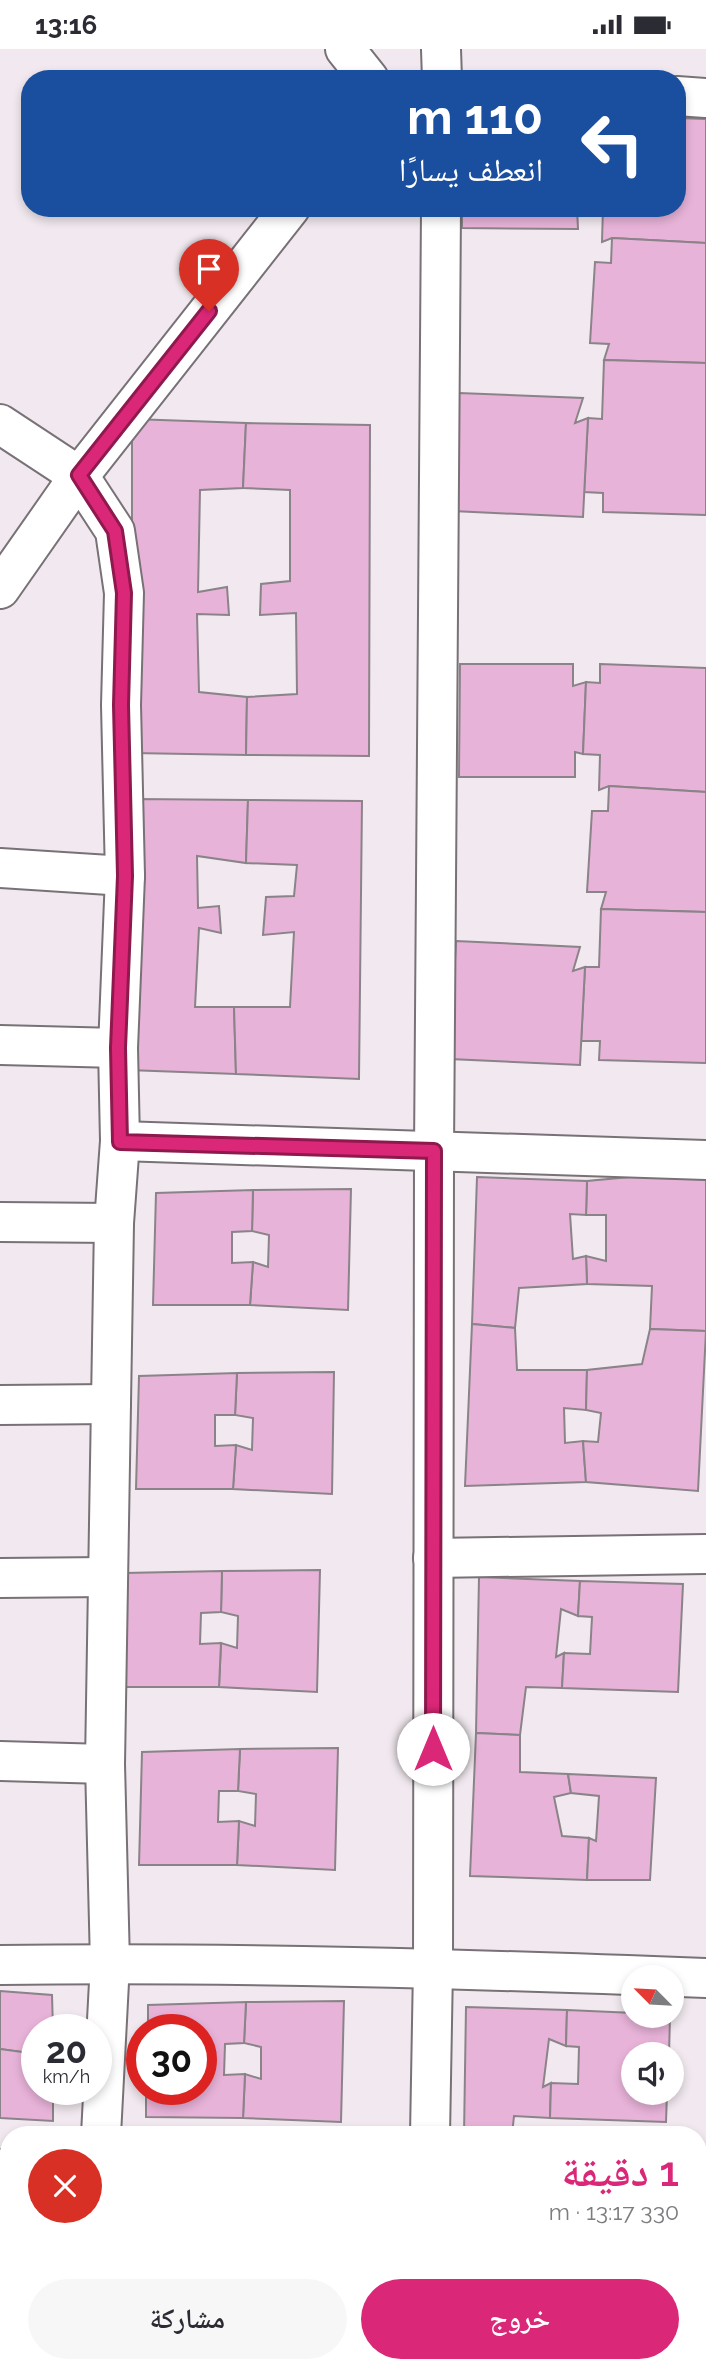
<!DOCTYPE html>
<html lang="ar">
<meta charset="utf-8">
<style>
:root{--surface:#fff;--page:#f7f7f7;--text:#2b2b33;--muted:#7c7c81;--accent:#db2777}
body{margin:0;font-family:Raleway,"Noto Naskh Arabic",sans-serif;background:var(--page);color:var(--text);direction:rtl;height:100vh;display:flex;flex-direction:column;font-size:26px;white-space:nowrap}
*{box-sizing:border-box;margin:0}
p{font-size:23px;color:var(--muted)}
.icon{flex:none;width:38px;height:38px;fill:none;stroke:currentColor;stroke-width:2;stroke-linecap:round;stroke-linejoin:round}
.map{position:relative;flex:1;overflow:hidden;direction:ltr}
.panel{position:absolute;left:0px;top:2077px;width:707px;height:247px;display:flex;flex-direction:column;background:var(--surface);border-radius:28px 28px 0 0;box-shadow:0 4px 10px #0003;direction:rtl}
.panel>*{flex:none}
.banner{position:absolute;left:21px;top:21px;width:665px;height:147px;border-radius:28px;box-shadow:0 4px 10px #0003;direction:rtl;background:#1a4fa0;color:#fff;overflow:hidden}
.needle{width:46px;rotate:294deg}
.tools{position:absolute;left:621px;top:1916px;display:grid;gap:14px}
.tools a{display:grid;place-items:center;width:63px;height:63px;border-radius:50%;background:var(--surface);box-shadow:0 4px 10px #0003;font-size:35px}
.speed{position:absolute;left:21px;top:1965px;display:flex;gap:14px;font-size:35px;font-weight:700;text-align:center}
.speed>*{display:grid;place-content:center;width:91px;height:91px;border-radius:50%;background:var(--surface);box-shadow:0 4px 10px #0003;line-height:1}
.speed small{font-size:18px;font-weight:400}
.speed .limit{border:10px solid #d22;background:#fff;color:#111}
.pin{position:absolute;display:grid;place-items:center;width:60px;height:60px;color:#fff;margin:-72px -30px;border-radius:50% 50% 50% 0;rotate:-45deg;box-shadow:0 0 7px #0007}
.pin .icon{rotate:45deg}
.me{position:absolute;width:77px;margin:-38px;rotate:0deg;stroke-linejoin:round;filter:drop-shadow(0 0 5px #0008)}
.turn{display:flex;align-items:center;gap:24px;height:147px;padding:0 28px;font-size:32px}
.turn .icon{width:91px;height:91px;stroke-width:2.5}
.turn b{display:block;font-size:49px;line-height:60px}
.round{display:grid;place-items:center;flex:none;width:74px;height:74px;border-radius:37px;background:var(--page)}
.head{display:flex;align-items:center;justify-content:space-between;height:119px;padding:0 28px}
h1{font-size:42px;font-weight:600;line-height:52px;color:var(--accent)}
.cta{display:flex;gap:14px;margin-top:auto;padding:14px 28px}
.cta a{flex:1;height:80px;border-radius:42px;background:var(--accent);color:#fff;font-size:28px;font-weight:600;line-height:80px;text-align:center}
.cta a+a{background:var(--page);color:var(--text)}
.status{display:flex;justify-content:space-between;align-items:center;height:49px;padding:0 35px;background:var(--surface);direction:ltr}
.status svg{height:19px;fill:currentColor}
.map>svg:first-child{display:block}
.building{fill:#e8b3d9;stroke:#8a8388;stroke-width:2}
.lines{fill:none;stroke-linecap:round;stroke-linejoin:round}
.street-casing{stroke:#787176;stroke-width:42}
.street{stroke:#fff;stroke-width:38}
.route-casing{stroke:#8e194d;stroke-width:18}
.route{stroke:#db2777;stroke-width:12}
</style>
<div class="status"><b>13:16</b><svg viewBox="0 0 49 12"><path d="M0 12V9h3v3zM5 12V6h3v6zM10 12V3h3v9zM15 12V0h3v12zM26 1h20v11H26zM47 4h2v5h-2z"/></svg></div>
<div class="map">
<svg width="706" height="2323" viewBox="0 0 706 2323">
<rect width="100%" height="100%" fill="#f1e9ef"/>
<!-- building -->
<g class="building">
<polygon points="677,69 706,70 706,194 612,189 602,193 603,159 677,159"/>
<polygon points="462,159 577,159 578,180 462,179"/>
<polygon points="612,189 706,194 706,314 604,311 609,295 590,294 595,213 611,214"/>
<polygon points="604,311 706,314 706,466 603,463 603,444 584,443 588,369 602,370"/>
<polygon points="459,344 583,349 575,374 588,369 583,468 453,462"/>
<polygon points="132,370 246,374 243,439 200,441 198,543 227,538 229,566 197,565 199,643 247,648 246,706 132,704"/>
<polygon points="246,374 370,376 369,707 246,706 247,648 297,645 296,564 260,566 261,535 290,532 290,441 243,439"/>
<polygon points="460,615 573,615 573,637 586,633 583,705 575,703 575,728 459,728"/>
<polygon points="600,615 706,619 706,743 609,737 599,741 600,706 583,705 586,633 600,634"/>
<polygon points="609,737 706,743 706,863 601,860 606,843 587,843 592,762 608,762"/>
<polygon points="136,750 248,751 246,814 197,807 198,859 219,857 221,884 199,879 195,958 234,958 236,1025 128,1021"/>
<polygon points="248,751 362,752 359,1030 236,1025 234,958 290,958 294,883 263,886 266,848 294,847 297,816 246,814"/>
<polygon points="601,860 706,863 706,1014 599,1011 600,992 581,992 585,918 599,918"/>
<polygon points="456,892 580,898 573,922 585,918 580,1016 450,1010"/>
<polygon points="706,1121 706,1282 650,1280 652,1237 587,1235 586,1207 606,1212 606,1166 586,1166 587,1132"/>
<polygon points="477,1128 587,1132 586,1166 570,1165 573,1210 586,1207 587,1235 519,1239 515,1279 472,1275"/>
<polygon points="351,1140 348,1261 250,1256 253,1213 268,1218 269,1186 252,1182 253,1141"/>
<polygon points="253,1141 252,1182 232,1183 232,1214 253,1213 250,1256 153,1256 156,1144"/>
<polygon points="472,1275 515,1279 517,1321 587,1321 586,1361 564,1359 565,1394 583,1392 586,1433 465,1437"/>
<polygon points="650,1280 706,1282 698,1442 586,1433 583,1392 598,1393 601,1364 586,1361 587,1321 642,1315"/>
<polygon points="334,1323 332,1445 233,1440 236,1396 252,1401 253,1369 235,1366 237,1324"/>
<polygon points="237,1324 235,1366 215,1366 215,1397 236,1396 233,1440 136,1440 139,1327"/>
<polygon points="320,1521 317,1643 219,1638 221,1594 237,1599 238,1567 221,1563 222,1522"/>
<polygon points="222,1522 221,1563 201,1564 200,1595 221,1594 219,1638 122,1638 124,1524"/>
<polygon points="479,1528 580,1532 578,1567 561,1560 556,1608 564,1604 562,1639 526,1638 520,1686 476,1684"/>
<polygon points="580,1532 683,1535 678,1643 562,1639 564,1604 590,1605 592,1568 578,1567"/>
<polygon points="476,1684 520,1686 520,1723 568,1725 571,1744 554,1748 562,1787 589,1789 587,1831 470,1827"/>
<polygon points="338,1699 335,1821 237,1816 239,1772 255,1777 256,1745 238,1742 240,1700"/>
<polygon points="240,1700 238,1742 219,1742 218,1773 239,1772 237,1816 139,1816 142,1703"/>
<polygon points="568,1725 656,1729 650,1831 587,1831 589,1789 596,1792 599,1747 571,1744"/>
<polygon points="0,1942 52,1946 53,1981 37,1981 37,2005 0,2000"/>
<polygon points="344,1952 341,2073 243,2069 245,2025 261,2030 261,1998 244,1994 246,1953"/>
<polygon points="246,1953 244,1994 225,1995 224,2026 245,2025 243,2069 146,2068 146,2040 201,2040 201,1981 148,1981 148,1956"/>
<polygon points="466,1958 567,1961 566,1997 549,1990 543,2038 551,2034 550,2069 514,2067 512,2086 464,2086"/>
<polygon points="567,1961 634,1964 634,1967 670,1967 669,2006 634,2006 634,2044 667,2044 666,2073 550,2069 551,2034 578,2035 579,1998 566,1997"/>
<polygon points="0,2000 37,2005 37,2040 53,2040 53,2072 0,2069"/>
<rect x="151" y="2315" width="97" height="8"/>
<rect x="248" y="2315" width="98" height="8"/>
</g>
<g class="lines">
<!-- street casing -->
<g class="street-casing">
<g id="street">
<polyline points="345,0 369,30"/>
<polyline points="441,0 442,30"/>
<polyline points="677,47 706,49"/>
<polyline points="0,375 79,427 115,482 124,544 121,656 125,827 118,999 120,1092 114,1174 105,1715 110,1914 101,2086"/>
<polyline points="0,540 79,427 290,159"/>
<polyline points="0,819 125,827"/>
<polyline points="0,996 118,999"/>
<polyline points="120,1092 706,1111"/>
<polyline points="0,1173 114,1174"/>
<polyline points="0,1356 111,1355"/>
<polyline points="433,1509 706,1505"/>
<polyline points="0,1529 107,1528"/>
<polyline points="0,1712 105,1715"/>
<path d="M0 1916C235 1913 471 1920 706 1929"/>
<polyline points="430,2086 433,1919 434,1102 441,159"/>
<polyline points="0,2120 9,2120"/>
<polyline points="0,2301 9,2301"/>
<polyline points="98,2323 98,2315"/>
<polyline points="426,2323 426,2315"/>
</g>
</g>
<!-- street -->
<use href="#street" class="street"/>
</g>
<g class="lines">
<!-- route casing -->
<g class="route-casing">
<polyline id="route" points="209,262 79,426 115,482 124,544 121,656 125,827 118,999 120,1093 434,1102 433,1700"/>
</g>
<!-- route -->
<use href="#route" class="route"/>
</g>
</svg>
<div class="tools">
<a><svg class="needle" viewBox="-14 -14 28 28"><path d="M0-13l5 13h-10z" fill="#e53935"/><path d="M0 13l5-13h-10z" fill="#7c7c81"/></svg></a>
<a><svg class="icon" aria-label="sound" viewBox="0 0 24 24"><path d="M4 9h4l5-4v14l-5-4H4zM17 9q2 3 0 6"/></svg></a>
</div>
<div class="speed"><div>20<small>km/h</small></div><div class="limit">30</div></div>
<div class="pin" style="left:209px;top:262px;background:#d93025"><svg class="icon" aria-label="arrive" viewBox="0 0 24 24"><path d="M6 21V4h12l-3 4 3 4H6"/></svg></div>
<svg class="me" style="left:433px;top:1700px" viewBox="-20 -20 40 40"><circle r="19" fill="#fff"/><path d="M0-13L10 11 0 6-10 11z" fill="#db2777"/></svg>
<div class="banner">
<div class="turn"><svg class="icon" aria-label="left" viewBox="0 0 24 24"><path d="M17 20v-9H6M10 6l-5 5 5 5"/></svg><div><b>110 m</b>انعطف يسارًا</div></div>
</div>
<section class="panel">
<div class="head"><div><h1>1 دقيقة</h1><p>330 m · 13:17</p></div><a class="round" style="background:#d93025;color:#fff"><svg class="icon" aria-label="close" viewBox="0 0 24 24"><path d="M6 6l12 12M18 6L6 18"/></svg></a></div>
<div class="cta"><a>خروج</a><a>مشاركة</a></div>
</section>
</div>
